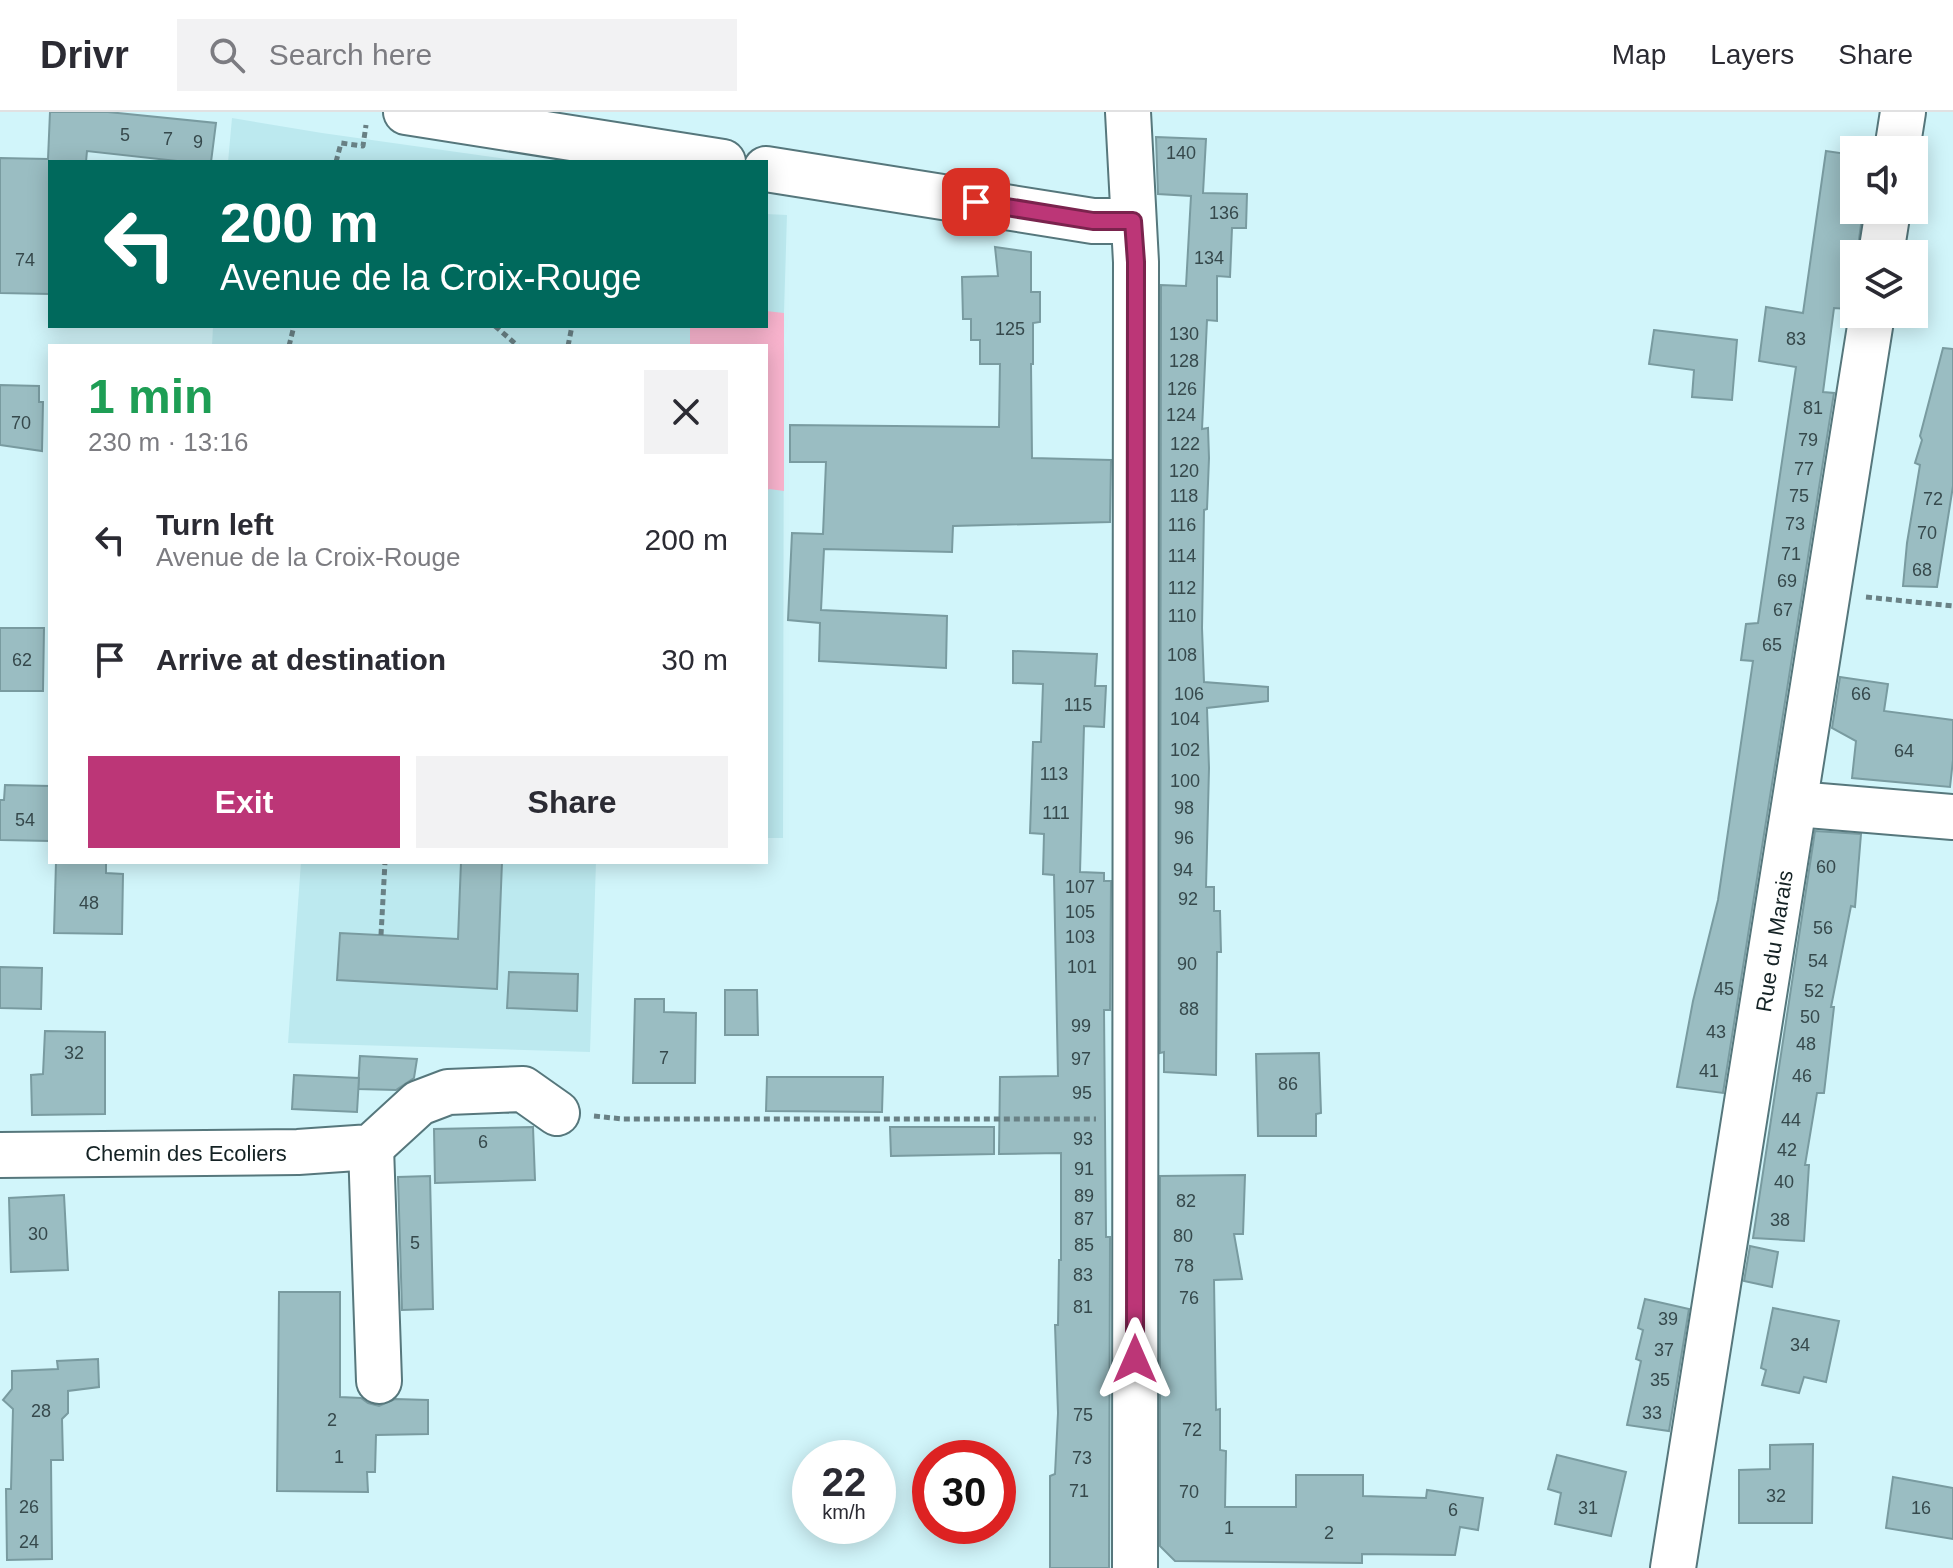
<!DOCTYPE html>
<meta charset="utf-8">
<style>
:root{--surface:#fff;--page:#f2f2f3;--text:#2b2b33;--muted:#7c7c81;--line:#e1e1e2;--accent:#bc3677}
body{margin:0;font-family:Helvetica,sans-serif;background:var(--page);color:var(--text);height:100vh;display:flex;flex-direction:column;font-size:30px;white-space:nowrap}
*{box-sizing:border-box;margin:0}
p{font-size:26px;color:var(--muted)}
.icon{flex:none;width:44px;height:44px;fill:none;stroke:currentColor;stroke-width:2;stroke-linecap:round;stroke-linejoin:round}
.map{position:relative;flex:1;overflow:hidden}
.details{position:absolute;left:48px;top:232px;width:720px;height:520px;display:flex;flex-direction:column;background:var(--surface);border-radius:0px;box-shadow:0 4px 20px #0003}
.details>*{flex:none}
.hud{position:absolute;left:48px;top:48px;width:720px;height:168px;border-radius:0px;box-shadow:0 4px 20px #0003;background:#00695c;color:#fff;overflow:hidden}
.buttons{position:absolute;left:1840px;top:24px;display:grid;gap:16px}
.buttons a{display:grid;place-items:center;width:88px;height:88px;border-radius:0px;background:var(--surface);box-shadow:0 4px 20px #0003;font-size:40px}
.speed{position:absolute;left:792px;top:1328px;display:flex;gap:16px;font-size:40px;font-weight:700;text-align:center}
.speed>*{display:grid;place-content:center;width:104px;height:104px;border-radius:50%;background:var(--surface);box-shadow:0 4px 20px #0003;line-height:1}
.speed small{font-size:20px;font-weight:400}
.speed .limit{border:12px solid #d22;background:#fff;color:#111}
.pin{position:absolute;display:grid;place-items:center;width:68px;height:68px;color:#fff;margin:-34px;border-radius:16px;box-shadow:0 4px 12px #0006}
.me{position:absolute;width:88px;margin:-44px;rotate:0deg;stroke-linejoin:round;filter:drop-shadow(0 0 6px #0008)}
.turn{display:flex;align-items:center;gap:28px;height:168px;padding:0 40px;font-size:36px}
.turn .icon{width:104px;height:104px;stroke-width:2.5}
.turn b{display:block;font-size:56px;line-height:68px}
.round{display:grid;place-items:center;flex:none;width:84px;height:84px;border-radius:0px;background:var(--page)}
.summary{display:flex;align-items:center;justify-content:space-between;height:136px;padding:0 40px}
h1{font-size:48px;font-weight:700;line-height:60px;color:#1e9e55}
.button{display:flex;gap:16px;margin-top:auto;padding:16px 40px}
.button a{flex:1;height:92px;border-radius:0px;background:var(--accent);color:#fff;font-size:32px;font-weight:700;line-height:92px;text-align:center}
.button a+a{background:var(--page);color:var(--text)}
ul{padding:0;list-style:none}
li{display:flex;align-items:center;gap:24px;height:120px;padding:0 40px}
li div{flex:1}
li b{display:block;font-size:30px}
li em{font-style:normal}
header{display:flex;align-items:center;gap:48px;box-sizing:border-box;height:112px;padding:0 40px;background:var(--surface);border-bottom:2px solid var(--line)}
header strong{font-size:38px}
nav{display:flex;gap:44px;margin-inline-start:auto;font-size:28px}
.search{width:560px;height:72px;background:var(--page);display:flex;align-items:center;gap:20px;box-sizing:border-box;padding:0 28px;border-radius:0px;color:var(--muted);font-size:30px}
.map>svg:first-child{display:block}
.built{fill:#bce9ef}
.green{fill:#f9b4ce}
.building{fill:#9abdc2;stroke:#799ba0;stroke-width:2}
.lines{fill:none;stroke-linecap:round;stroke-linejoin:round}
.street-casing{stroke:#56777c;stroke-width:48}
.path{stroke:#698185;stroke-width:5;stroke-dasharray:6 4;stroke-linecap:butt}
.street{stroke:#fff;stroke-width:44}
.route-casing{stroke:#7a234d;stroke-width:20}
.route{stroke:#bc3677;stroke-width:14}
.labels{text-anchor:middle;stroke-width:7;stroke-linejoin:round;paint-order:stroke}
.number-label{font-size:18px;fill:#36494c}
.street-label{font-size:22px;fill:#142224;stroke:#fff}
</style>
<header>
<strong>Drivr</strong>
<div class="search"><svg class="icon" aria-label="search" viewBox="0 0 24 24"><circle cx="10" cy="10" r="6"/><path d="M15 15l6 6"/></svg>Search here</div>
<nav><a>Map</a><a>Layers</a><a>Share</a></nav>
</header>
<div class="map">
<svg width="1953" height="1456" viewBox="0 0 1953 1456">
<rect width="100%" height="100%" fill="#d1f5fa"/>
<!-- built -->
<g class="built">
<polygon points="232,6 322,21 527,50 228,50"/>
<polygon points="766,102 787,103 784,201 783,726 766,726 766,234 212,234 213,214 766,214"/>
<polygon points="301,750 596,750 590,940 288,931"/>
</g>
<!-- green -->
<polygon class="green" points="766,199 784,201 784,379 769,377 766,380 766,234 690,234 690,214 766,214"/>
<!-- building -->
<g class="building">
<polygon points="50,0 108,0 216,11 211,50 186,50 87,39 86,50 50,50 50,182 0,181 0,46 48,47"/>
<polygon points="1156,25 1206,27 1203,81 1247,82 1246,116 1232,116 1230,165 1217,164 1217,209 1207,208 1202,317 1208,316 1209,346 1207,397 1204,398 1202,516 1204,570 1268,575 1268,589 1207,596 1209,656 1206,775 1214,775 1214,799 1220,799 1221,840 1217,840 1216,963 1164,960 1164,940 1160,941 1161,173 1186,174 1191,84 1158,82"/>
<polygon points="1826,39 1854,43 1854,98 1863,98 1857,142 1854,142 1854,180 1848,197 1834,196 1823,280 1834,281 1723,981 1677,975 1693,889 1718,788 1753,549 1741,548 1746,512 1758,511 1796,255 1759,249 1766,195 1803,201"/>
<polygon points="995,135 1031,140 1031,180 1040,180 1040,210 1033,211 1033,252 1031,252 1032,346 1111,348 1110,410 953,414 952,440 824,437 821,498 947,504 946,556 819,549 820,511 788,508 792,421 823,422 826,350 790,350 790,313 999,315 1000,252 980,252 980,228 971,228 971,207 963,207 962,165 998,164"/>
<polygon points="1654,218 1737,228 1732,288 1692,285 1694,258 1649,252"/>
<polygon points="1943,236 1953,237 1953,374 1937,475 1903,474 1907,431 1920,353 1915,351 1922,328 1920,324"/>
<polygon points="0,273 39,274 39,290 43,290 42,339 0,333"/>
<polygon points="0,516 44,516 43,579 0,579"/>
<polygon points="1013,539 1097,542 1095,574 1106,574 1104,615 1084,614 1080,760 1104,761 1104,769 1111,769 1110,898 1104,898 1106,1125 1110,1125 1109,1456 1050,1456 1050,1364 1055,1362 1058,1301 1055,1213 1058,1213 1059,1148 1061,1148 1061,1041 999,1042 1000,965 1058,964 1054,763 1043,762 1044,722 1030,721 1033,630 1041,630 1043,572 1013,571"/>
<polygon points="1840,565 1888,572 1884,599 1953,608 1953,648 1950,675 1852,666 1856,629 1832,616"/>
<polygon points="5,673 50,674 50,729 0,728 0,688 4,688"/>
<polygon points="1815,719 1861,722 1855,795 1851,794 1831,895 1834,895 1824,981 1817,981 1805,1053 1809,1053 1804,1129 1753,1126"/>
<polygon points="56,750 106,750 106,761 123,762 122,822 54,821"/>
<polygon points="461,750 502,750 497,877 337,868 340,821 458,827"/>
<polygon points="0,855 42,856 41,897 0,896"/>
<polygon points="509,860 578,862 577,899 507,896"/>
<polygon points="725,878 757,878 758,923 725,923"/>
<polygon points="635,887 664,887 664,900 696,901 695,971 633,971"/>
<polygon points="45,919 105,920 105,1002 32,1003 31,963 43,962"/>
<polygon points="1319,941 1321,1001 1316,1002 1316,1024 1258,1024 1256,942"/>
<polygon points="360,944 417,947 414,966 396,978 358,977"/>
<polygon points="294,963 359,966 357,1000 292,997"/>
<polygon points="767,965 883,965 882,1000 766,999"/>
<polygon points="533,1015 535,1068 435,1071 434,1017"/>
<polygon points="890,1015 994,1015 994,1042 891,1044"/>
<polygon points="1245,1063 1243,1122 1234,1122 1242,1167 1214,1168 1216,1298 1220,1297 1220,1338 1226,1339 1225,1395 1296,1395 1296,1363 1363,1363 1363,1384 1426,1386 1427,1378 1483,1386 1478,1418 1460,1415 1455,1443 1362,1442 1362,1451 1175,1449 1160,1434 1160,1064"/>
<polygon points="430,1064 433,1197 402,1198 398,1065"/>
<polygon points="64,1083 68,1158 11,1160 9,1086"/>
<polygon points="1750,1134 1778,1140 1772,1175 1744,1169"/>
<polygon points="279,1180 340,1180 340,1285 361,1286 368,1291 379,1294 395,1287 428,1288 428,1322 376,1323 375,1360 367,1360 368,1380 277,1379"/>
<polygon points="1645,1187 1689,1197 1669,1319 1627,1313 1641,1249 1636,1247 1643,1218 1638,1216"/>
<polygon points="1773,1196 1839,1209 1826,1270 1804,1265 1799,1281 1762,1273 1766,1258 1761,1256"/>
<polygon points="98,1247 99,1275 68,1279 68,1301 62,1307 63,1348 51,1348 52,1447 7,1448 6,1377 11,1377 13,1297 3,1288 12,1277 12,1259 58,1257 57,1249"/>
<polygon points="1813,1332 1812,1411 1739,1411 1739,1358 1770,1357 1770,1333"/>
<polygon points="1557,1343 1626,1360 1611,1424 1555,1412 1561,1381 1548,1377"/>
<polygon points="1893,1365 1953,1376 1953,1427 1886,1416"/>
</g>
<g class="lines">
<!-- street casing -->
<g class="street-casing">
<g id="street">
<polyline points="406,0 723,50"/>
<polyline points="1128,0 1136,150 1135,1456"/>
<polyline points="1897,38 1903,0"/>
<polyline points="766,57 1093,109 1133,109"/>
<polyline points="1881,142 1888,98"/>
<polyline points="1796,692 1953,705"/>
<polyline points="371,1035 379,1269"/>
<polyline points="0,1043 298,1040 371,1035 419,991 448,980 523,977 557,1001"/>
<polyline points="1673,1456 1872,202"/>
</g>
</g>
<!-- path -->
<g class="path">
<polyline points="336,50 341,31 363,34 366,13"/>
<polyline points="495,214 518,234"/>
<polyline points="289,234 294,214"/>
<polyline points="568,234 572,214"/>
<polyline points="1866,485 1953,494"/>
<polyline points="381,823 385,750"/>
<polyline points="594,1004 623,1007 1096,1007"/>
</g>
<!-- street -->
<use href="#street" class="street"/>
</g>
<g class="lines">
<!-- route casing -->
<g class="route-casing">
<polyline id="route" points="976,90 1093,109 1133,109 1136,150 1135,1247"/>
</g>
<!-- route -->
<use href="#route" class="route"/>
</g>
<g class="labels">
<!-- number labels -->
<g class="number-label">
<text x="125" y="29">5</text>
<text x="168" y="33">7</text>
<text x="198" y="36">9</text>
<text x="1181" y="47">140</text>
<text x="1224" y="107">136</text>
<text x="1209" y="152">134</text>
<text x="25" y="154">74</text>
<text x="1010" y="223">125</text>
<text x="1184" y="228">130</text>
<text x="1796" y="233">83</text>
<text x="1184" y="255">128</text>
<text x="1182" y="283">126</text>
<text x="1813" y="302">81</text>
<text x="1181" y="309">124</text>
<text x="21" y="317">70</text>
<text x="1808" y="334">79</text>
<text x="1185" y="338">122</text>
<text x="1804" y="363">77</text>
<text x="1184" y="365">120</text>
<text x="1184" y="390">118</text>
<text x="1799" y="390">75</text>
<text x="1933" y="393">72</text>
<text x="1795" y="418">73</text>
<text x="1182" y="419">116</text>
<text x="1927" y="427">70</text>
<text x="1791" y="448">71</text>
<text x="1182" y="450">114</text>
<text x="1922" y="464">68</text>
<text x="1787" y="475">69</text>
<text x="1182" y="482">112</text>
<text x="1783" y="504">67</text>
<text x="1182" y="510">110</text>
<text x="1772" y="539">65</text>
<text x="1182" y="549">108</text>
<text x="22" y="554">62</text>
<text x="1189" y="588">106</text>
<text x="1861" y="588">66</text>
<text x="1078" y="599">115</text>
<text x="1185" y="613">104</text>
<text x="1185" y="644">102</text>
<text x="1904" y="645">64</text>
<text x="1054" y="668">113</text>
<text x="1185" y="675">100</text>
<text x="1184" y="702">98</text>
<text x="1056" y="707">111</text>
<text x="25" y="714">54</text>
<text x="1184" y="732">96</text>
<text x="1826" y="761">60</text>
<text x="1183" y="764">94</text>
<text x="1080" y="781">107</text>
<text x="1188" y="793">92</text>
<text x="89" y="797">48</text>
<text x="1080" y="806">105</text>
<text x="1823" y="822">56</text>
<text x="1080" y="831">103</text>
<text x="1818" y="855">54</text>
<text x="1187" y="858">90</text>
<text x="1082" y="861">101</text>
<text x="1724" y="883">45</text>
<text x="1814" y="885">52</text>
<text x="1189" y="903">88</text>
<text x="1810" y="911">50</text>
<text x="1081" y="920">99</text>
<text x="1716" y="926">43</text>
<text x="1806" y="938">48</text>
<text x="74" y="947">32</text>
<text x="664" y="952">7</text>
<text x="1081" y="953">97</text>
<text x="1709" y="965">41</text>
<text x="1802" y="970">46</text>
<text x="1288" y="978">86</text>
<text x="1082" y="987">95</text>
<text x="1791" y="1014">44</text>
<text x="1083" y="1033">93</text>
<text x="483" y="1036">6</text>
<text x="1787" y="1044">42</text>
<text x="1084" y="1063">91</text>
<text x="1784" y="1076">40</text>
<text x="1084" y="1090">89</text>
<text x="1186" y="1095">82</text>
<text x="1084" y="1113">87</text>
<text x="1780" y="1114">38</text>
<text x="38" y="1128">30</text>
<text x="1183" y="1130">80</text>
<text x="415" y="1137">5</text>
<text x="1084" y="1139">85</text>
<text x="1184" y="1160">78</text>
<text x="1083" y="1169">83</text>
<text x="1189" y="1192">76</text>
<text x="1083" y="1201">81</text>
<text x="1668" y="1213">39</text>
<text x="1800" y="1239">34</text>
<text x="1664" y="1244">37</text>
<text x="1660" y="1274">35</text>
<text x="41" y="1305">28</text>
<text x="1652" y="1307">33</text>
<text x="1083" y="1309">75</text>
<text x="332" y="1314">2</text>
<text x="1192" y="1324">72</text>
<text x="339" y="1351">1</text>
<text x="1082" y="1352">73</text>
<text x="1079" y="1385">71</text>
<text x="1189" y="1386">70</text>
<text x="1776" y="1390">32</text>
<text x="29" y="1401">26</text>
<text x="1588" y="1402">31</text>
<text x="1921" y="1402">16</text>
<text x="1453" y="1404">6</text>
<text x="1229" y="1422">1</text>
<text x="1329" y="1427">2</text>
<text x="29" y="1436">24</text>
</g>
<!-- street labels -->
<g class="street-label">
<text transform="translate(1774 829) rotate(-81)" y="8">Rue du Marais</text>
<text x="186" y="1049">Chemin des Ecoliers</text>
</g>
</g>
</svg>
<div class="buttons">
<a><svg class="icon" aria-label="sound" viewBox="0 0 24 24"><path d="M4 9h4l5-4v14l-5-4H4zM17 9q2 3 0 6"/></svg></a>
<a><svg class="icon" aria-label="layers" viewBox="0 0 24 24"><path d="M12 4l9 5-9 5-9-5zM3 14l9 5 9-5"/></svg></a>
</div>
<div class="speed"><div>22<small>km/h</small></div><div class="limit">30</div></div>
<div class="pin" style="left:976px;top:90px;background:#d93025"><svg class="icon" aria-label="arrive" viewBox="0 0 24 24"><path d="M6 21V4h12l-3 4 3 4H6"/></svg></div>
<svg class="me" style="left:1135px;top:1247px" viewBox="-20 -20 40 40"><path d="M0-17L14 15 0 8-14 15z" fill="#bc3677" stroke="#fff" stroke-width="4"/></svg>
<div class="hud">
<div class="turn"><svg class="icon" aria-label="left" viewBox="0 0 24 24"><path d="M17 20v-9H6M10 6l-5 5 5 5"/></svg><div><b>200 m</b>Avenue de la Croix-Rouge</div></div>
</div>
<section class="details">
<div class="summary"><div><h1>1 min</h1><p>230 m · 13:16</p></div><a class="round"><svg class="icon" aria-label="close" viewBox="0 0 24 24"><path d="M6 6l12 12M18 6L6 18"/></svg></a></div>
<ul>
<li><svg class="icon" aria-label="left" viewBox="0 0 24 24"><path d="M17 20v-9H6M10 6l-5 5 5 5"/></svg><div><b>Turn left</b><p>Avenue de la Croix-Rouge</p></div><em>200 m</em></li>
<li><svg class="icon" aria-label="arrive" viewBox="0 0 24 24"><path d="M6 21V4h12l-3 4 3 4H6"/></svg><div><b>Arrive at destination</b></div><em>30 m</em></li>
</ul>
<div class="button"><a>Exit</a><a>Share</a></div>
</section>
</div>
